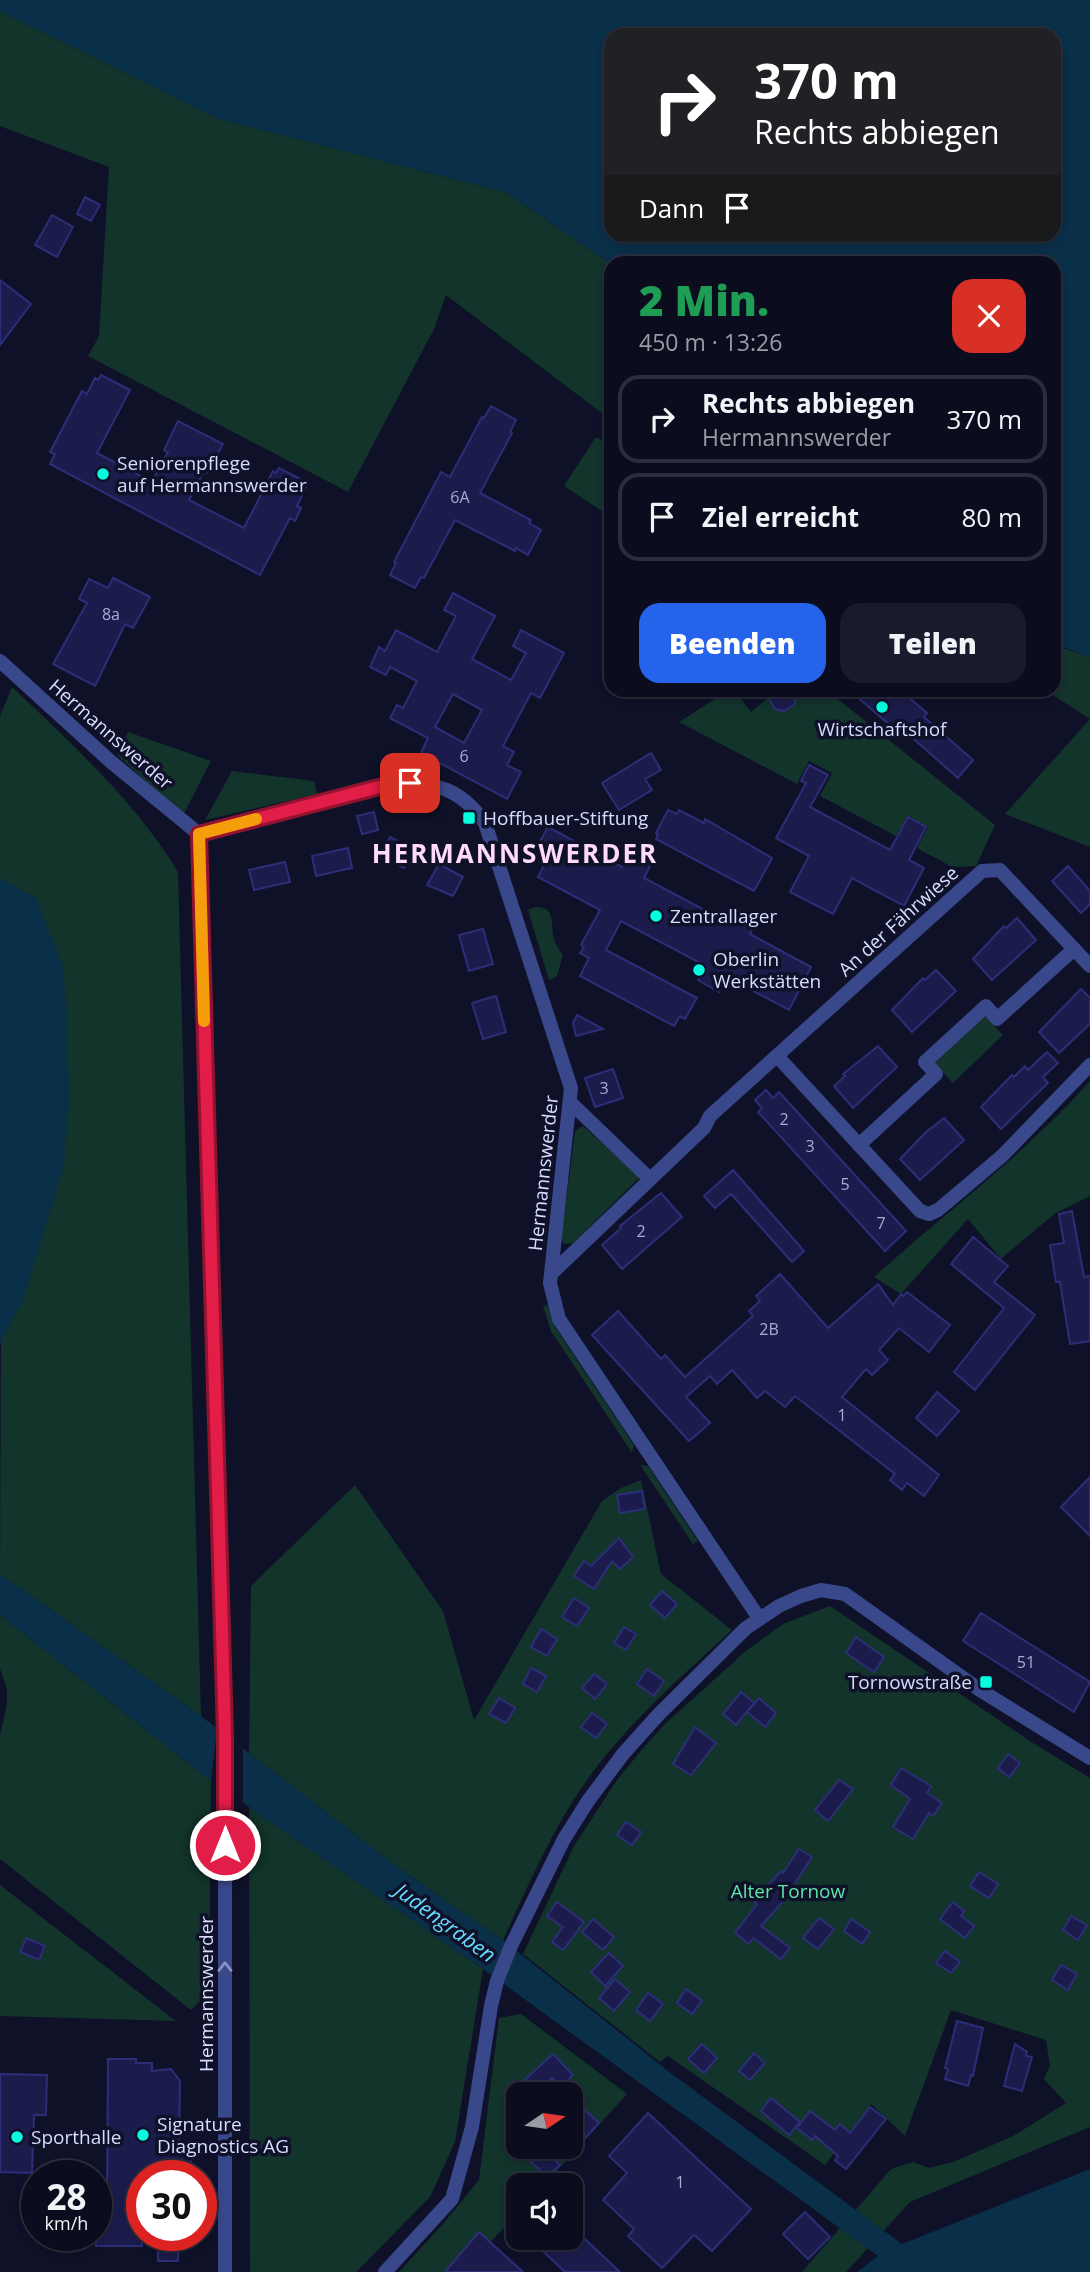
<!DOCTYPE html>
<html lang="de">
<meta charset="utf-8">
<style>
:root{--surface:#0b0d1f;--page:#191b2c;--text:#f1f3f6;--muted:#9a9ca4;--line:#2b2d3d;--accent:#2563eb}
body{margin:0;font-family:"Open Sans",sans-serif;background:var(--page);color:var(--text);height:100vh;display:flex;flex-direction:column;font-size:26px;white-space:nowrap}
*{box-sizing:border-box;margin:0}
p{font-size:23px;color:var(--muted)}
.icon{flex:none;width:38px;height:38px;fill:none;stroke:currentColor;stroke-width:2;stroke-linecap:round;stroke-linejoin:round}
.map{position:relative;flex:1;overflow:hidden}
.details{position:absolute;left:604px;top:256px;width:457px;height:441px;display:flex;flex-direction:column;background:var(--surface);border-radius:21px;box-shadow:0 4px 10px #0003,0 0 0 2px var(--line)}
.details>*{flex:none}
.hud{position:absolute;left:604px;top:28px;width:457px;height:214px;border-radius:21px;box-shadow:0 4px 10px #0003,0 0 0 2px var(--line);background:#202124;color:#fff;overflow:hidden}
.needle{width:46px;rotate:77deg}
.controls{position:absolute;left:506px;top:2082px;display:grid;gap:14px}
.controls a{display:grid;place-items:center;width:77px;height:77px;border-radius:14px;background:var(--surface);box-shadow:0 4px 10px #0003,0 0 0 2px var(--line);font-size:35px}
.speed{position:absolute;left:21px;top:2160px;display:flex;gap:14px;font-size:35px;font-weight:700;text-align:center}
.speed>*{display:grid;place-content:center;width:91px;height:91px;border-radius:50%;background:var(--surface);box-shadow:0 4px 10px #0003,0 0 0 2px var(--line);line-height:1}
.speed small{font-size:18px;font-weight:400}
.speed .limit{border:10px solid #d22;background:#fff;color:#111}
.pin{position:absolute;display:grid;place-items:center;width:60px;height:60px;color:#fff;margin:-30px;border-radius:14px;box-shadow:0 4px 10px #0006}
.me{position:absolute;width:77px;margin:-38px;rotate:0deg;stroke-linejoin:round;filter:drop-shadow(0 0 5px #0008)}
.turn{display:flex;align-items:center;gap:24px;height:147px;padding:0 35px;font-size:32px}
.turn .icon{width:91px;height:91px;stroke-width:2.5}
.turn b{display:block;font-size:49px;line-height:60px}
.then{display:flex;align-items:center;height:66px;padding:0 35px;background:#0003;gap:14px;font-size:26px}
.round{display:grid;place-items:center;flex:none;width:74px;height:74px;border-radius:21px;background:var(--page)}
.summary{display:flex;align-items:center;justify-content:space-between;height:119px;padding:0 35px}
h1{font-size:42px;font-weight:800;line-height:52px;color:#1e9e55}
.button{display:flex;gap:14px;margin-top:auto;padding:14px 35px}
.button a{flex:1;height:80px;border-radius:21px;background:var(--accent);color:#fff;font-size:28px;font-weight:800;line-height:80px;text-align:center}
.button a+a{background:var(--page);color:var(--text)}
ul{padding:0;list-style:none}
li{display:flex;align-items:center;gap:21px;height:88px;margin:0 14px 10px;padding:0 21px;border:4px solid var(--line);border-radius:21px}
li div{flex:1}
li b{display:block;font-size:26px}
li em{font-style:normal}
.map>svg:first-child{display:block}
.green{fill:#12342b;fill-rule:evenodd}
.water{fill:#092f49;fill-rule:evenodd}
.pier{fill:#0f1129}
.building{fill:#1b1c4b;stroke:#2c2e78;stroke-width:2;fill-rule:evenodd}
.lines{fill:none;stroke-linecap:round;stroke-linejoin:round}
.street{stroke:#39488a;stroke-width:14}
.oneway{stroke:#8892c4}
.route-casing{stroke:#92132f;stroke-width:18}
.route{stroke:#e11d48;stroke-width:12}
.slow{stroke:#f59e0b;stroke-width:12}
.poi-dot{fill:#04ffe0;stroke:#0f1129;stroke-width:2.5}
.labels{text-anchor:middle;stroke-width:7;stroke-linejoin:round;paint-order:stroke}
.number-label{font-size:16px;fill:#a9acd2}
.poi-label{font-size:19px;fill:#d8dcff;stroke:#0f1129;text-anchor:start}
.street-label{font-size:19px;fill:#d8dcff;stroke:#0f1129}
.park-label{font-size:19px;fill:#5ee4a5;stroke:#0f1129}
.water-label{font-size:21px;font-style:italic;fill:#66daff;stroke:#0f1129}
.district-label{font-size:26px;font-weight:bold;letter-spacing:2px;fill:#ffdafa;stroke:#0f1129}
</style>
<div class="map">
<svg width="1090" height="2272" viewBox="0 0 1090 2272">
<rect width="100%" height="100%" fill="#0f1129"/>
<!-- green -->
<g class="green">
<polygon points="0,11 219,119 505,192 611,264 611,420 446,295 434,329 348,492 88,356 99,336 109,167 0,126"/>
<polygon points="596,437 611,446 611,517 564,486"/>
<polygon points="1060,647 1090,657 1090,847 1005,814 1090,719 1045,690 1054,690 1054,653"/>
<path d="M12 687C72 744 135 801 178 872L201 1716 0 1574 3 881 0 878V716Z"/>
<polygon points="729,690 734,690 751,712 769,697 775,709 788,710 796,700 794,690 823,690 839,700 995,825 976,866 952,867 917,848 928,827 908,816 896,836 820,796 832,773 809,761 797,784 679,722"/>
<polygon points="128,732 211,761 183,815 117,755"/>
<polygon points="232,771 314,781 317,794 205,820"/>
<path d="M535 907C555 907 551 920 553 935 554 943 559 949 563 955L557 976 549 980 528 910Z"/>
<polygon points="982,1013 1003,1035 953,1083 932,1061"/>
<path d="M1090 1081V1196L1054 1214 1001 1259 968 1219 901 1294 874 1277C946 1212 1025 1154 1090 1081Z"/>
<polygon points="583,1126 640,1177 573,1243 565,1244 561,1241 575,1131"/>
<polygon points="548,1305 555,1327 634,1445 632,1453 551,1331 543,1306"/>
<polygon points="640,1465 648,1466 698,1541 693,1544"/>
<path d="M641 1480 661 1574 732 1630C681 1677 628 1723 587 1780 552 1829 528 1886 503 1940L397 1867 249 1753 251 1586 355 1485 443 1611 474 1720 602 1501 621 1488Z"/>
<polygon points="830,1606 1033,1743 1090,1778 1090,2127 910,2202 846,2272 802,2272 891,2169 913,2162 929,2168 953,2162 1013,2136 1066,2103 1044,2079 1050,2066 1046,2040 951,2010 905,2136 871,2104 825,2165 668,2056 660,2062 523,1954 574,1846 617,1780 644,1747 667,1722 746,1651 783,1624"/>
<polygon points="0,1615 211,1781 209,1992 191,2010 0,1859 0,1736 7,1704 7,1689 0,1668"/>
<polygon points="249,1807 483,1969 455,2142 430,2197 356,2272 250,2272"/>
<polygon points="0,1885 176,2021 0,2016"/>
<path d="M521 2014 627 2094 543 2186H518V2212L463 2272H399L442 2225 479 2180 499 2018ZM518 2095H570V2147H518Z"/>
</g>
<!-- water -->
<g class="water">
<path d="M0 0H1090V657L1054 644V262L611 264 505 192 219 119 0 11ZM611 35H1054V234H611Z"/>
<polygon points="0,878 36,898 62,964 66,998 69,1100 64,1165 24,1297 0,1344"/>
<polygon points="0,1574 201,1716 397,1867 503,1940 672,2074 902,2244 1090,2169 1090,2272 857,2272 878,2256 483,1969 211,1781 0,1615"/>
</g>
<!-- pier -->
<polygon class="pier" points="217,1729 243,1749 243,1804 211,1781"/>
<!-- building -->
<g class="building">
<polygon points="85,197 100,205 91,221 77,214"/>
<polygon points="52,215 73,227 57,257 35,245"/>
<polygon points="0,280 31,304 0,345"/>
<polygon points="101,375 130,390 97,453 152,482 168,452 164,450 178,421 223,444 208,473 204,471 189,500 244,528 273,471 276,473 279,468 308,483 297,506 301,508 295,521 290,518 260,575 50,464 55,454 50,452 82,391 87,394 95,378 98,380"/>
<polygon points="491,406 516,420 510,432 512,433 480,493 531,520 529,523 541,530 528,555 516,548 515,551 455,520 424,578 421,577 415,588 390,575 396,563 394,562 441,472 450,477 482,417 484,418"/>
<polygon points="113,578 150,597 133,628 125,624 95,686 53,664 87,603 79,599 89,579 108,588"/>
<path d="M453 593 495 616 472 659 511 680 526 653 513 646 521 630 564 653 540 698 531 693 503 746 514 752 507 765 521 772 507 799 421 753 428 738 390 718 397 705 403 708 417 681 390 667 386 675 370 667 379 647 385 651 396 630 437 652 456 616 444 610ZM453 694 482 710 464 743 435 727Z"/>
<polygon points="771,690 794,690 795,704 784,711 775,709 770,701"/>
<polygon points="849,690 900,690 927,713 924,717 973,760 958,778 908,734 905,738"/>
<polygon points="651,753 661,770 645,779 652,790 619,810 602,783"/>
<polygon points="809,765 828,775 810,807 890,850 908,817 926,827 909,860 924,868 904,906 852,878 833,914 790,892 809,856 776,838 806,783 801,781"/>
<polygon points="668,810 677,814 679,810 704,823 705,819 772,858 754,891 656,839 658,835 656,833"/>
<polygon points="374,812 378,830 362,834 357,816"/>
<polygon points="548,827 622,867 630,852 651,864 644,878 729,923 737,909 757,919 750,934 811,967 789,1010 727,977 719,992 698,980 706,966 621,921 606,950 697,998 685,1019 680,1016 674,1026 580,976 589,958 580,953 584,947 581,945 600,910 538,877 553,848 540,841"/>
<polygon points="390,837 414,850 404,868 379,858"/>
<polygon points="348,848 352,868 316,876 312,856"/>
<polygon points="285,862 290,882 254,890 249,870"/>
<polygon points="439,864 463,877 453,896 427,885"/>
<polygon points="1068,866 1090,891 1090,904 1081,913 1052,881"/>
<polygon points="1017,918 1036,940 992,980 973,959 1004,926 1006,928"/>
<polygon points="483,929 493,964 469,971 459,935"/>
<polygon points="936,970 956,991 912,1032 892,1010 923,978 925,980"/>
<polygon points="1081,989 1090,998 1090,1024 1059,1053 1039,1032"/>
<polygon points="496,996 506,1032 483,1039 472,1003"/>
<polygon points="577,1015 603,1029 576,1036 573,1023"/>
<polygon points="878,1046 897,1067 853,1108 834,1086 845,1076 843,1074"/>
<polygon points="1047,1052 1058,1063 1043,1077 1048,1083 1001,1129 981,1107 1012,1075 1014,1077 1025,1066 1028,1070"/>
<polygon points="613,1069 623,1098 595,1107 585,1078"/>
<polygon points="766,1090 773,1098 779,1092 906,1231 885,1251 758,1112 762,1108 755,1100"/>
<polygon points="944,1118 964,1140 920,1180 900,1159 926,1132"/>
<polygon points="733,1170 804,1251 792,1262 731,1194 715,1208 704,1196"/>
<polygon points="661,1193 682,1217 622,1269 602,1245 621,1228 620,1226"/>
<polygon points="1072,1211 1084,1277 1090,1276 1090,1341 1070,1344 1060,1282 1056,1282 1050,1245 1064,1243 1059,1214"/>
<polygon points="973,1237 1008,1266 994,1282 1035,1315 975,1390 954,1372 1004,1308 951,1264"/>
<polygon points="780,1274 828,1328 878,1284 893,1305 901,1294 903,1296 907,1292 950,1325 929,1352 899,1328 879,1350 888,1360 872,1375 866,1369 842,1397 939,1475 924,1496 907,1483 902,1490 890,1480 895,1474 795,1396 785,1407 765,1391 757,1398 732,1370 717,1384 710,1376 686,1397 710,1423 689,1441 592,1335 618,1311 661,1359 665,1355 685,1377 753,1316 749,1311 760,1301 756,1296"/>
<polygon points="937,1392 959,1411 937,1436 916,1418"/>
<polygon points="1090,1477 1090,1536 1061,1507"/>
<polygon points="642,1491 645,1509 620,1513 617,1495"/>
<polygon points="619,1538 633,1557 620,1569 612,1561 594,1589 574,1576 584,1561 591,1566"/>
<polygon points="662,1591 677,1604 665,1618 650,1605"/>
<polygon points="574,1598 589,1608 577,1626 562,1617"/>
<polygon points="981,1613 1090,1682 1074,1712 963,1641"/>
<polygon points="624,1627 636,1634 626,1650 614,1643"/>
<polygon points="541,1629 557,1639 547,1656 531,1647"/>
<polygon points="856,1637 884,1657 874,1672 846,1653"/>
<polygon points="531,1668 546,1676 537,1692 523,1684"/>
<polygon points="647,1669 664,1681 654,1696 637,1684"/>
<polygon points="594,1674 607,1684 595,1699 582,1688"/>
<polygon points="741,1692 754,1703 736,1725 723,1714"/>
<polygon points="499,1698 515,1708 506,1723 489,1714"/>
<polygon points="759,1698 776,1713 765,1727 747,1712"/>
<polygon points="592,1713 607,1724 596,1738 581,1727"/>
<polygon points="695,1727 716,1743 691,1775 673,1764"/>
<polygon points="1008,1754 1020,1763 1009,1777 998,1768"/>
<polygon points="901,1768 931,1786 927,1793 942,1803 933,1816 929,1813 913,1839 893,1827 910,1799 891,1785"/>
<polygon points="839,1780 853,1789 828,1821 815,1810"/>
<polygon points="626,1822 641,1832 632,1845 617,1835"/>
<polygon points="799,1849 812,1857 785,1899 761,1926 790,1948 781,1959 753,1938 749,1944 735,1933 757,1904 754,1901 781,1871 783,1873"/>
<polygon points="979,1872 998,1884 989,1898 970,1886"/>
<polygon points="557,1902 584,1922 563,1950 552,1942 563,1927 547,1916"/>
<polygon points="953,1902 964,1911 961,1916 974,1926 965,1938 940,1919"/>
<polygon points="1071,1916 1087,1925 1078,1940 1063,1930"/>
<polygon points="819,1918 834,1929 818,1949 803,1938"/>
<polygon points="593,1919 614,1937 603,1950 582,1932"/>
<polygon points="851,1919 870,1932 862,1944 844,1931"/>
<polygon points="26,1938 45,1946 39,1960 20,1952"/>
<polygon points="945,1951 960,1962 951,1973 936,1963"/>
<polygon points="609,1953 623,1966 605,1986 591,1972"/>
<polygon points="1061,1965 1077,1974 1068,1990 1052,1980"/>
<polygon points="615,1979 630,1992 614,2011 599,1998"/>
<polygon points="686,1989 702,2001 692,2014 677,2003"/>
<polygon points="648,1993 663,2004 650,2021 636,2010"/>
<polygon points="957,2021 983,2028 973,2076 971,2075 968,2086 945,2079 948,2069 945,2068"/>
<polygon points="702,2044 717,2058 704,2073 688,2059"/>
<polygon points="1015,2044 1027,2052 1026,2056 1032,2057 1022,2091 1004,2086"/>
<polygon points="754,2053 765,2063 750,2080 739,2071"/>
<polygon points="553,2054 573,2075 561,2087 552,2078 539,2092 543,2095 508,2095"/>
<polygon points="108,2059 136,2059 136,2063 152,2063 152,2071 171,2069 180,2081 179,2150 191,2150 191,2168 179,2168 179,2175 142,2175 142,2246 96,2246 96,2207 107,2207"/>
<polygon points="0,2074 47,2075 46,2115 34,2115 32,2173 0,2172"/>
<polygon points="771,2098 800,2122 789,2135 761,2111"/>
<polygon points="870,2107 886,2119 846,2169 835,2160 838,2156 815,2136 812,2140 797,2128 810,2111 835,2130 840,2124 850,2133"/>
<polygon points="583,2108 599,2123 585,2138 570,2125"/>
<polygon points="648,2113 751,2209 712,2251 694,2235 662,2268 628,2236 634,2229 603,2200 627,2173 609,2156"/>
<polygon points="544,2149 560,2165 547,2177 531,2162"/>
<polygon points="805,2212 830,2237 808,2259 783,2234"/>
<polygon points="570,2225 585,2239 620,2272 565,2272 529,2238 570,2238"/>
<polygon points="479,2232 523,2272 445,2272"/>
<polygon points="158,2235 179,2235 178,2261 158,2261"/>
</g>
<g class="lines">
<!-- street -->
<g class="street">
<polyline points="0,661 110,761 199,834 225,1735 225,2272"/>
<path d="M199 834 394 784C437 783 459 787 485 823L571 1088 550 1283 559 1319 759 1618"/>
<polyline points="777,1056 920,1211 929,1214 938,1210 1002,1156 1090,1065"/>
<polyline points="570,1102 650,1179"/>
<polyline points="859,1145 936,1074 925,1062 986,1006 997,1019 1074,949"/>
<polyline points="552,1273 704,1128 710,1116 982,871 1000,870 1090,966"/>
<polyline points="385,2272 452,2199 472,2127 491,2006 497,1981 511,1946 564,1839 588,1801 623,1754 659,1714 746,1628 779,1606 801,1596 821,1590 845,1594 980,1690 1090,1758"/>
</g>
</g>
<!-- one-way arrows -->
<defs><path id="oneway-chevron" d="M-2-3.5L2.5 0L-2 3.5" fill="none" stroke-width="1.6" stroke-linecap="round" stroke-linejoin="round" transform="scale(1.75)"/></defs>
<use class="oneway" href="#oneway-chevron" transform="translate(225 1967) rotate(-90)"/>
<g class="lines">
<!-- route casing -->
<g class="route-casing">
<polyline id="route" points="225,1845 225,1735 199,834 379,787 410,783"/>
</g>
<!-- route -->
<use href="#route" class="route"/>
<!-- slow -->
<polyline class="slow" points="204,1021 199,834 256,819"/>
</g>
<!-- markers -->
<g class="poi-dot">
<circle cx="103" cy="474" r="7"/>
<circle cx="882" cy="707" r="7"/>
<rect x="462" y="811" width="14" height="14" rx="3.5"/>
<circle cx="656" cy="916" r="7"/>
<circle cx="699" cy="970" r="7"/>
<rect x="979" y="1675" width="14" height="14" rx="3.5"/>
<circle cx="143" cy="2135" r="7"/>
<circle cx="17" cy="2137" r="7"/>
</g>
<g class="labels">
<!-- number labels -->
<g class="number-label">
<text x="460" y="503">6A</text>
<text x="111" y="620">8a</text>
<text x="464" y="762">6</text>
<text x="604" y="1094">3</text>
<text x="784" y="1125">2</text>
<text x="810" y="1152">3</text>
<text x="845" y="1190">5</text>
<text x="881" y="1229">7</text>
<text x="641" y="1237">2</text>
<text x="769" y="1335">2B</text>
<text x="842" y="1421">1</text>
<text x="1026" y="1668">51</text>
<text x="680" y="2188">1</text>
</g>
<!-- poi labels -->
<g class="poi-label">
<text x="117" y="470">Seniorenpflege<tspan x="117" dy="22">auf Hermannswerder</tspan></text>
<text x="882" y="736" text-anchor="middle">Wirtschaftshof</text>
<text x="483" y="825">Hoffbauer-Stiftung</text>
<text x="670" y="923">Zentrallager</text>
<text x="713" y="966">Oberlin<tspan x="713" dy="22">Werkstätten</tspan></text>
<text x="972" y="1689" text-anchor="end">Tornowstraße</text>
<text x="157" y="2131">Signature<tspan x="157" dy="22">Diagnostics AG</tspan></text>
<text x="31" y="2144">Sporthalle</text>
</g>
<!-- street labels -->
<g class="street-label">
<text transform="translate(111 734) rotate(41)" y="7">Hermannswerder</text>
<text transform="translate(898 921) rotate(-42)" y="7">An der Fährwiese</text>
<text transform="translate(543 1173) rotate(-84)" y="7">Hermannswerder</text>
<text transform="translate(206 1994) rotate(-90)" y="7">Hermannswerder</text>
</g>
<!-- park labels -->
<g class="park-label">
<text x="788" y="1898">Alter Tornow</text>
</g>
<!-- water labels -->
<g class="water-label">
<text transform="translate(445 1923) rotate(36)" y="7">Judengraben</text>
</g>
<!-- district labels -->
<g class="district-label">
<text x="515" y="863">HERMANNSWERDER</text>
</g>
</g>
</svg>
<div class="controls">
<a><svg class="needle" viewBox="-14 -14 28 28"><path d="M0-13l5 13h-10z" fill="#e53935"/><path d="M0 13l5-13h-10z" fill="#9a9ca4"/></svg></a>
<a><svg class="icon" aria-label="sound" viewBox="0 0 24 24"><path d="M4 9h4l5-4v14l-5-4H4zM17 9q2 3 0 6"/></svg></a>
</div>
<div class="speed"><div>28<small>km/h</small></div><div class="limit">30</div></div>
<div class="pin" style="left:410px;top:783px;background:#d93025"><svg class="icon" aria-label="arrive" viewBox="0 0 24 24"><path d="M6 21V4h12l-3 4 3 4H6"/></svg></div>
<svg class="me" style="left:225px;top:1845px" viewBox="-20 -20 40 40"><circle r="17" fill="#e11d48" stroke="#fff" stroke-width="3"/><path d="M0-11L8 9 0 5-8 9z" fill="#fff"/></svg>
<div class="hud">
<div class="turn"><svg class="icon" aria-label="right" viewBox="0 0 24 24"><path d="M7 20v-9h11M14 6l5 5-5 5"/></svg><div><b>370 m</b>Rechts abbiegen</div></div>
<div class="then">Dann<svg class="icon" aria-label="arrive" viewBox="0 0 24 24"><path d="M6 21V4h12l-3 4 3 4H6"/></svg></div>
</div>
<section class="details">
<div class="summary"><div><h1>2 Min.</h1><p>450 m · 13:26</p></div><a class="round" style="background:#d93025;color:#fff"><svg class="icon" aria-label="close" viewBox="0 0 24 24"><path d="M6 6l12 12M18 6L6 18"/></svg></a></div>
<ul>
<li><svg class="icon" aria-label="right" viewBox="0 0 24 24"><path d="M7 20v-9h11M14 6l5 5-5 5"/></svg><div><b>Rechts abbiegen</b><p>Hermannswerder</p></div><em>370 m</em></li>
<li><svg class="icon" aria-label="arrive" viewBox="0 0 24 24"><path d="M6 21V4h12l-3 4 3 4H6"/></svg><div><b>Ziel erreicht</b></div><em>80 m</em></li>
</ul>
<div class="button"><a>Beenden</a><a>Teilen</a></div>
</section>
</div>
